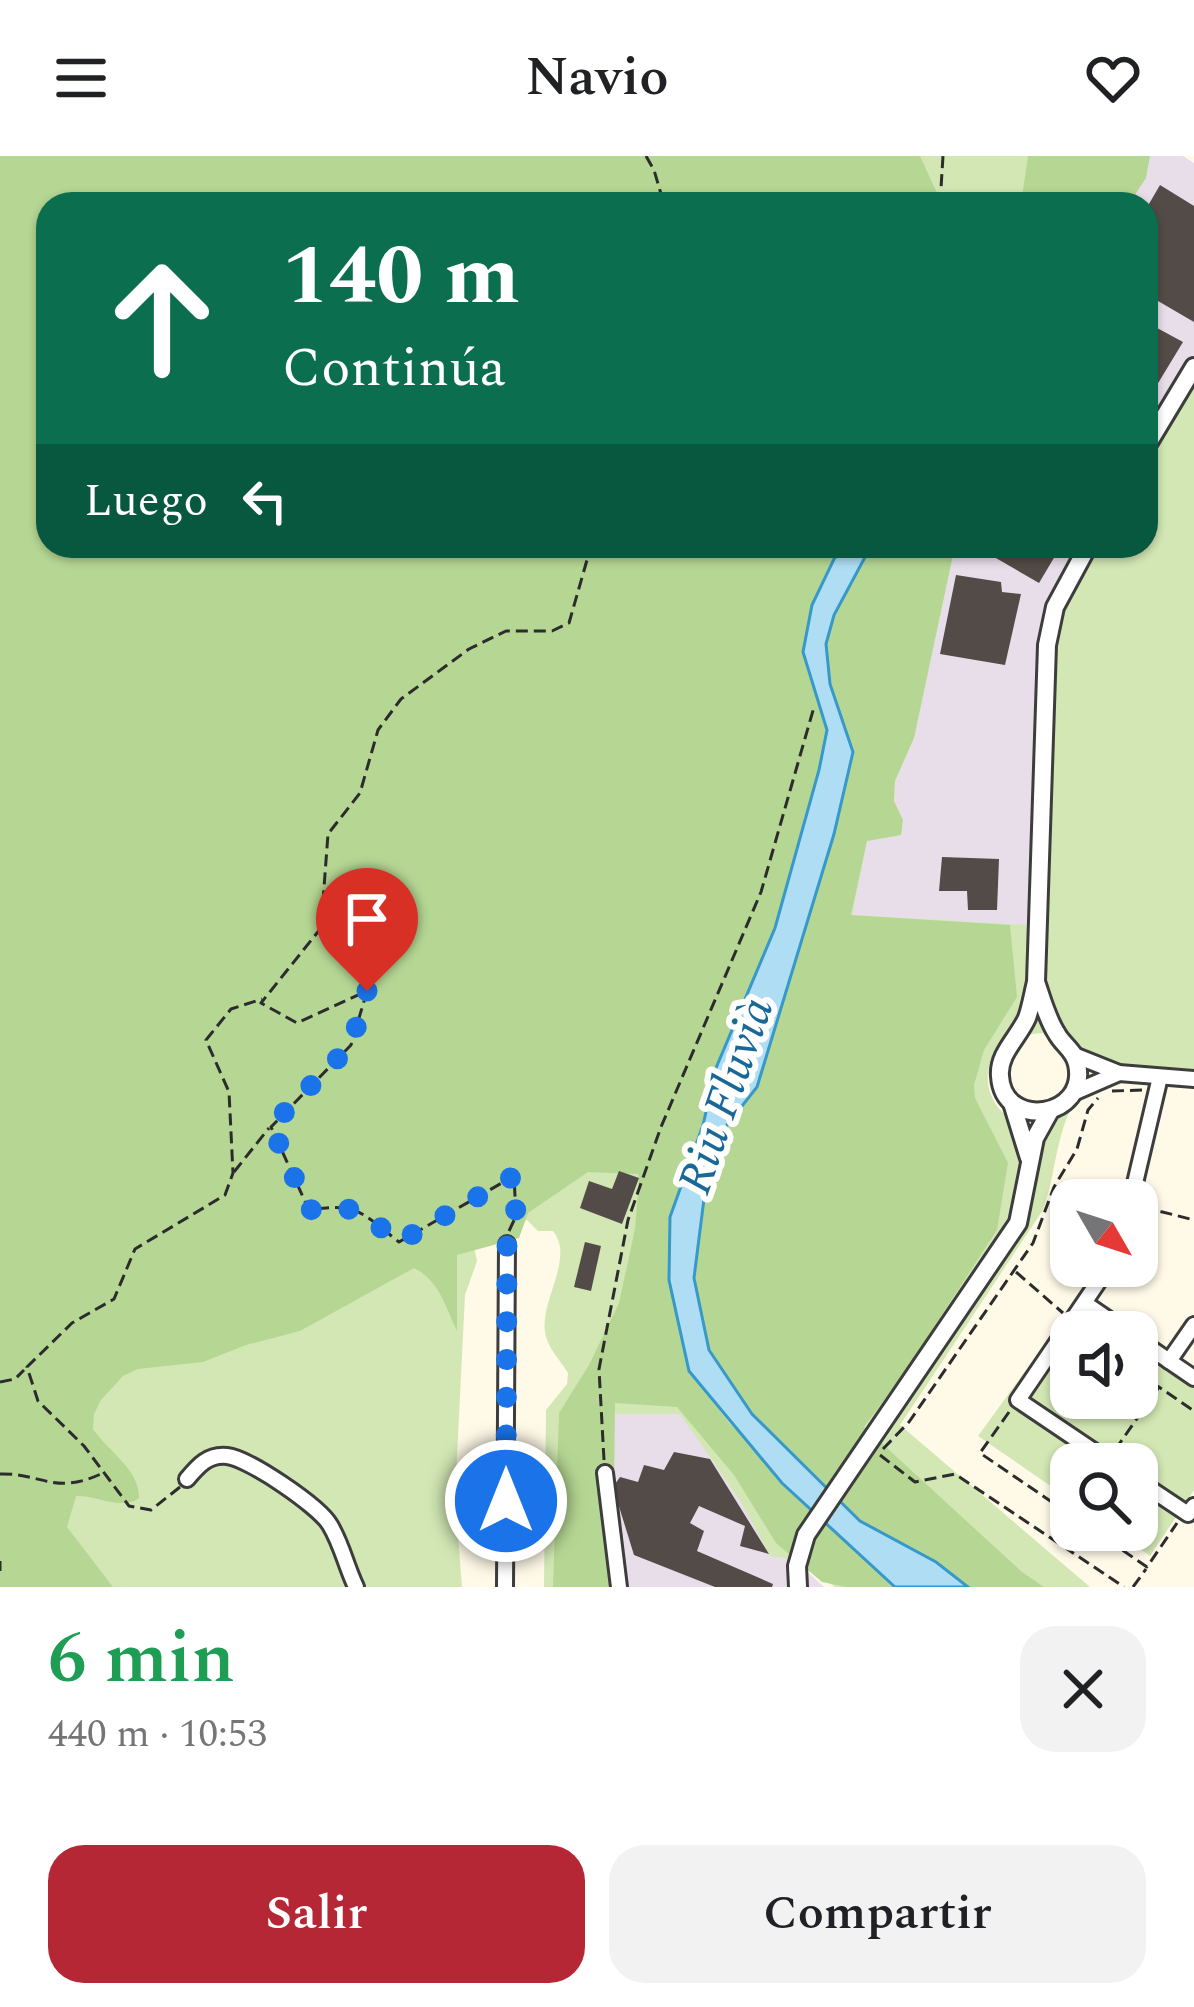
<!DOCTYPE html>
<html lang="es">
<meta charset="utf-8">
<style>
:root{--surface:#fff;--page:#f2f2f2;--text:#202124;--muted:#757577;--accent:#b62736}
body{margin:0;font-family:Spectral,serif;background:var(--page);color:var(--text);height:100vh;display:flex;flex-direction:column;font-size:45px;white-space:nowrap}
*{box-sizing:border-box;margin:0}
p{font-size:39px;color:var(--muted)}
.icon{flex:none;width:66px;height:66px;fill:none;stroke:currentColor;stroke-width:2;stroke-linecap:round;stroke-linejoin:round}
.map{position:relative;height:1431px;overflow:hidden}
.sheet{display:flex;flex-direction:column;background:var(--surface);flex:1}
.sheet>*{flex:none}
.hud{position:absolute;left:36px;top:36px;width:1122px;height:366px;border-radius:36px;box-shadow:0 3px 9px #0004;background:#0b6e4f;color:#fff;overflow:hidden}
.needle{width:78px;rotate:129deg}
.tools{position:absolute;left:1050px;top:1023px;display:grid;gap:24px}
.tools a{display:grid;place-items:center;width:108px;height:108px;border-radius:24px;background:var(--surface);box-shadow:0 3px 9px #0004;font-size:60px}
.pin{position:absolute;display:grid;place-items:center;width:102px;height:102px;color:#fff;margin:-123px -51px;border-radius:50% 50% 50% 0;rotate:-45deg;box-shadow:0 0 12px #0007}
.pin .icon{rotate:45deg}
.me{position:absolute;width:132px;margin:-66px;rotate:0deg;stroke-linejoin:round;filter:drop-shadow(0 0 9px #0008)}
.turn{display:flex;align-items:center;gap:42px;height:252px;padding:0 48px;font-size:54px}
.turn .icon{width:156px;height:156px;stroke-width:2.5}
.turn b{display:block;font-size:84px;line-height:102px}
.then{display:flex;align-items:center;height:114px;padding:0 48px;background:#0003;gap:24px;font-size:45px}
.round{display:grid;place-items:center;flex:none;width:126px;height:126px;border-radius:36px;background:var(--page)}
.overview{display:flex;align-items:center;justify-content:space-between;height:204px;padding:0 48px}
h1{font-size:72px;font-weight:600;line-height:90px;color:#1e9e55}
.cta{display:flex;gap:24px;margin-top:auto;padding:24px 48px}
.cta a{flex:1;height:138px;border-radius:36px;background:var(--accent);color:#fff;font-size:48px;font-weight:600;line-height:138px;text-align:center}
.cta a+a{background:var(--page);color:var(--text)}
header{display:flex;justify-content:space-between;align-items:center;height:156px;padding:0 48px;background:var(--surface);font-size:54px;font-weight:600}
.map>svg:first-child{display:block}
.industrial{fill:#e8deea}
.green{fill:#d2e7b4}
.forest{fill:#b6d794}
.water{fill:#afdef4;stroke:#3798ca;stroke-width:3}
.building{fill:#534b47}
.lines{fill:none;stroke-linecap:round;stroke-linejoin:round}
.minor-casing{stroke:#3d3d3d;stroke-width:20}
.tertiary-casing{stroke:#3d3d3d;stroke-width:22}
.path{stroke:#2c2c2c;stroke-width:3;stroke-dasharray:12 6;stroke-linecap:butt}
.minor{stroke:#fff;stroke-width:14}
.tertiary{stroke:#fff;stroke-width:16}
.route{stroke:#1a73e8;stroke-width:21;stroke-dasharray:0 37.8}
.labels{text-anchor:middle;stroke-width:12;stroke-linejoin:round;paint-order:stroke}
.water-label{font-size:48px;font-style:italic;fill:#186898;stroke:#fff}
</style>
<header><svg class="icon" aria-label="menu" viewBox="0 0 24 24"><path d="M4 6h16M4 12h16M4 18h16"/></svg>Navio<svg class="icon" aria-label="heart" viewBox="0 0 24 24"><path d="M12 20l-8-8c-3-5 5-10 8-4 3-6 11-1 8 4z"/></svg></header>
<div class="map">
<svg width="1194" height="1431" viewBox="0 0 1194 1431">
<rect width="100%" height="100%" fill="#fff9e8"/>
<!-- industrial -->
<g class="industrial">
<polygon points="1150,0 1183,0 1194,7 1194,201 1146,280 1146,48 1129,48 1146,22"/>
<polygon points="955,390 1078,390 1047,450 1038,508 1029,770 851,759 867,684 901,679 903,664 894,645 895,625 914,582"/>
<polygon points="614,1247 677,1251 776,1387 824,1431 613,1431"/>
</g>
<!-- green -->
<g class="green">
<path d="M0 0H1150L1146 22 1129 48H48V390H955L914 582 895 625 894 645 903 664 901 679 867 685 852 759 1029 769 1038 508 1047 450 1078 390H1146V280L1194 201V914L1079 908 1043 877C943 882 995 1012 1071 952 1055 986 1055 1021 1043 1054L900 1269 1090 1431H835C813 1415 799 1402 770 1400L741 1346 680 1258H594L620 1431H544L546 1254 567 1228 568 1217C560 1204 547 1191 545 1176 540 1144 575 1102 553 1075H538L527 1064 473 1086 477 1105 465 1139 455 1341 462 1431H0Z"/>
<polygon points="1074,1148 1114,1176 1071,1176 1071,1242 1137,1242 1137,1192 1194,1231 1194,1334 1150,1400 1113,1374 1137,1374 1137,1308 1071,1308 1071,1344 978,1280"/>
</g>
<!-- forest -->
<g class="forest">
<path d="M0 0H920L942 48H48V390H845L834 403 818 544 827 575 803 678 775 772 716 912 703 969 681 1184 689 1215 729 1267 895 1431H846L822 1426 776 1387 734 1319 677 1251 615 1247 613 1431H553L559 1257 589 1209 619 1147 635 1073 639 1022 638 1018 588 1016 528 1057 519 1082 457 1099V1175C446 1152 439 1124 414 1112L300 1175 246 1189 203 1206 138 1213 123 1220 101 1244 94 1258 93 1273C108 1295 140 1314 139 1342 122 1355 96 1339 76 1340L67 1371 113 1431H0Z"/>
<polygon points="1028,0 1150,0 1146,22 1129,48 1021,48"/>
<polygon points="871,390 955,390 914,582 895,625 894,645 903,664 901,679 867,685 851,759 1010,769 1017,841 984,894 974,929 975,942 1008,1007 997,1074 908,1211 864,1271 1022,1416 1044,1431 968,1431 936,1406 860,1365 752,1258 709,1194 694,1122 706,1027 727,968 757,931 834,679 853,596 830,528 826,488 832,462"/>
</g>
<!-- water -->
<polygon class="water" points="845,390 871,390 834,459 826,488 830,528 853,596 834,678 757,931 727,969 706,1027 694,1122 709,1194 752,1258 860,1365 936,1406 968,1431 895,1431 782,1327 689,1215 669,1124 670,1061 703,969 716,912 775,772 819,614 827,574 803,496 812,449 834,403"/>
<!-- building -->
<g class="building">
<polygon points="1160,29 1194,50 1194,166 1146,138 1146,53"/>
<polygon points="1146,166 1183,186 1146,247"/>
<polygon points="975,390 1061,390 1039,427"/>
<polygon points="956,419 1001,426 1002,436 1021,438 1005,509 940,498"/>
<polygon points="942,701 999,703 997,754 968,754 967,735 939,735"/>
<polygon points="619,1015 639,1022 622,1068 580,1052 589,1025 612,1033"/>
<polygon points="585,1086 601,1090 591,1135 574,1131"/>
<polygon points="674,1296 710,1303 769,1398 740,1390 745,1370 699,1350 690,1367 704,1375 697,1395 773,1428 772,1431 715,1431 634,1399 613,1331 620,1321 638,1326 644,1309 664,1314"/>
</g>
<g class="lines">
<!-- minor casing -->
<g class="minor-casing">
<g id="minor">
<polyline points="1074,899 1119,917 1194,923"/>
<polyline points="1073,937 1119,917"/>
<polyline points="1131,1044 1160,921"/>
<polyline points="1109,1110 1018,1244 1113,1308"/>
<polyline points="1086,1148 1127,1176"/>
<polyline points="1137,1183 1194,1222"/>
<polyline points="1169,1205 1194,1169"/>
<polyline points="605,1317 619,1431"/>
<path d="M187 1323C198 1310 208 1298 227 1300 248 1302 319 1350 330 1369 342 1389 346 1410 356 1431"/>
<polyline points="1137,1324 1188,1358 1194,1350"/>
<polyline points="505,1431 507,1088"/>
</g>
</g>
<!-- tertiary casing -->
<g class="tertiary-casing">
<g id="tertiary">
<polyline points="1146,291 1194,211"/>
<path d="M1036 826C1042 843 1047 863 1057 878 1063 889 1074 894 1077 908 1089 962 1003 975 1000 920 998 898 1018 882 1027 862 1031 851 1033 838 1036 826L1047 489 1055 451 1088 390"/>
<polyline points="1012,947 1029,1002"/>
<polyline points="798,1431 797,1410 806,1379 1018,1067 1035,982 1050,955"/>
</g>
</g>
<!-- path -->
<g class="path">
<polyline points="646,0 654,14 664,48"/>
<polyline points="940,48 943,0"/>
<polyline points="1112,935 1144,934"/>
<polyline points="234,1016 269,972"/>
<polyline points="1143,1051 1194,1064"/>
<path d="M509 1075 516 1060 514 1020 399 1086C362 1057 358 1046 309 1054L271 971 351 889 367 835 297 867 261 847 321 772 328 678 360 637 378 574 401 543 469 493 506 475H552L569 467 591 390"/>
<polyline points="1016,1116 1063,1157"/>
<polyline points="1137,1216 1194,1255"/>
<polyline points="0,1226 15,1223 24,1214"/>
<polyline points="1009,1256 980,1297 1071,1359"/>
<polyline points="883,1293 909,1266 1033,1087 1054,1031 1077,993 1088,954 1098,942"/>
<polyline points="1115,1294 1159,1231"/>
<polyline points="880,1299 915,1326 955,1318 1124,1431"/>
<polyline points="604,1304 599,1213 628,1064 661,971 761,736 814,551"/>
<path d="M0 1318C43 1317 54 1340 103 1317"/>
<polyline points="180,1331 151,1354 129,1350 84,1290 38,1245 27,1211 72,1167 114,1143 135,1093 225,1039 233,1017 229,936 206,884 231,853 262,843"/>
<polyline points="1093,1374 1147,1411 1177,1367"/>
<polyline points="0,1405 0,1415"/>
<polyline points="1133,1431 1146,1413"/>
</g>
<!-- minor -->
<use href="#minor" class="minor"/>
<!-- tertiary -->
<use href="#tertiary" class="tertiary"/>
</g>
<g class="lines">
<!-- route -->
<path class="route" d="M367 835 351 889 271 970 309 1054C358 1046 362 1058 399 1086L514 1020 516 1060 507 1088 506 1345"/>
</g>
<g class="labels">
<!-- water labels -->
<g class="water-label">
<text transform="translate(724 939) rotate(-71)" y="17">Riu Fluvià</text>
</g>
</g>
</svg>
<div class="tools">
<a><svg class="needle" viewBox="-14 -14 28 28"><path d="M0-13l5 13h-10z" fill="#e53935"/><path d="M0 13l5-13h-10z" fill="#757577"/></svg></a>
<a><svg class="icon" aria-label="sound" viewBox="0 0 24 24"><path d="M4 9h4l5-4v14l-5-4H4zM17 9q2 3 0 6"/></svg></a>
<a><svg class="icon" aria-label="search" viewBox="0 0 24 24"><circle cx="10" cy="10" r="6"/><path d="M15 15l6 6"/></svg></a>
</div>
<div class="pin" style="left:367px;top:835px;background:#d93025"><svg class="icon" aria-label="arrive" viewBox="0 0 24 24"><path d="M6 21V4h12l-3 4 3 4H6"/></svg></div>
<svg class="me" style="left:506px;top:1345px" viewBox="-20 -20 40 40"><circle r="17" fill="#1a73e8" stroke="#fff" stroke-width="3"/><path d="M0-11L8 9 0 5-8 9z" fill="#fff"/></svg>
<div class="hud">
<div class="turn"><svg class="icon" aria-label="ahead" viewBox="0 0 24 24"><path d="M12 20V5M6 11l6-6 6 6"/></svg><div><b>140 m</b>Continúa</div></div>
<div class="then">Luego<svg class="icon" aria-label="left" viewBox="0 0 24 24"><path d="M17 20v-9H6M10 6l-5 5 5 5"/></svg></div>
</div>
</div>
<section class="sheet">
<div class="overview"><div><h1>6 min</h1><p>440 m · 10:53</p></div><a class="round"><svg class="icon" aria-label="close" viewBox="0 0 24 24"><path d="M6 6l12 12M18 6L6 18"/></svg></a></div>
<div class="cta"><a>Salir</a><a>Compartir</a></div>
</section>
